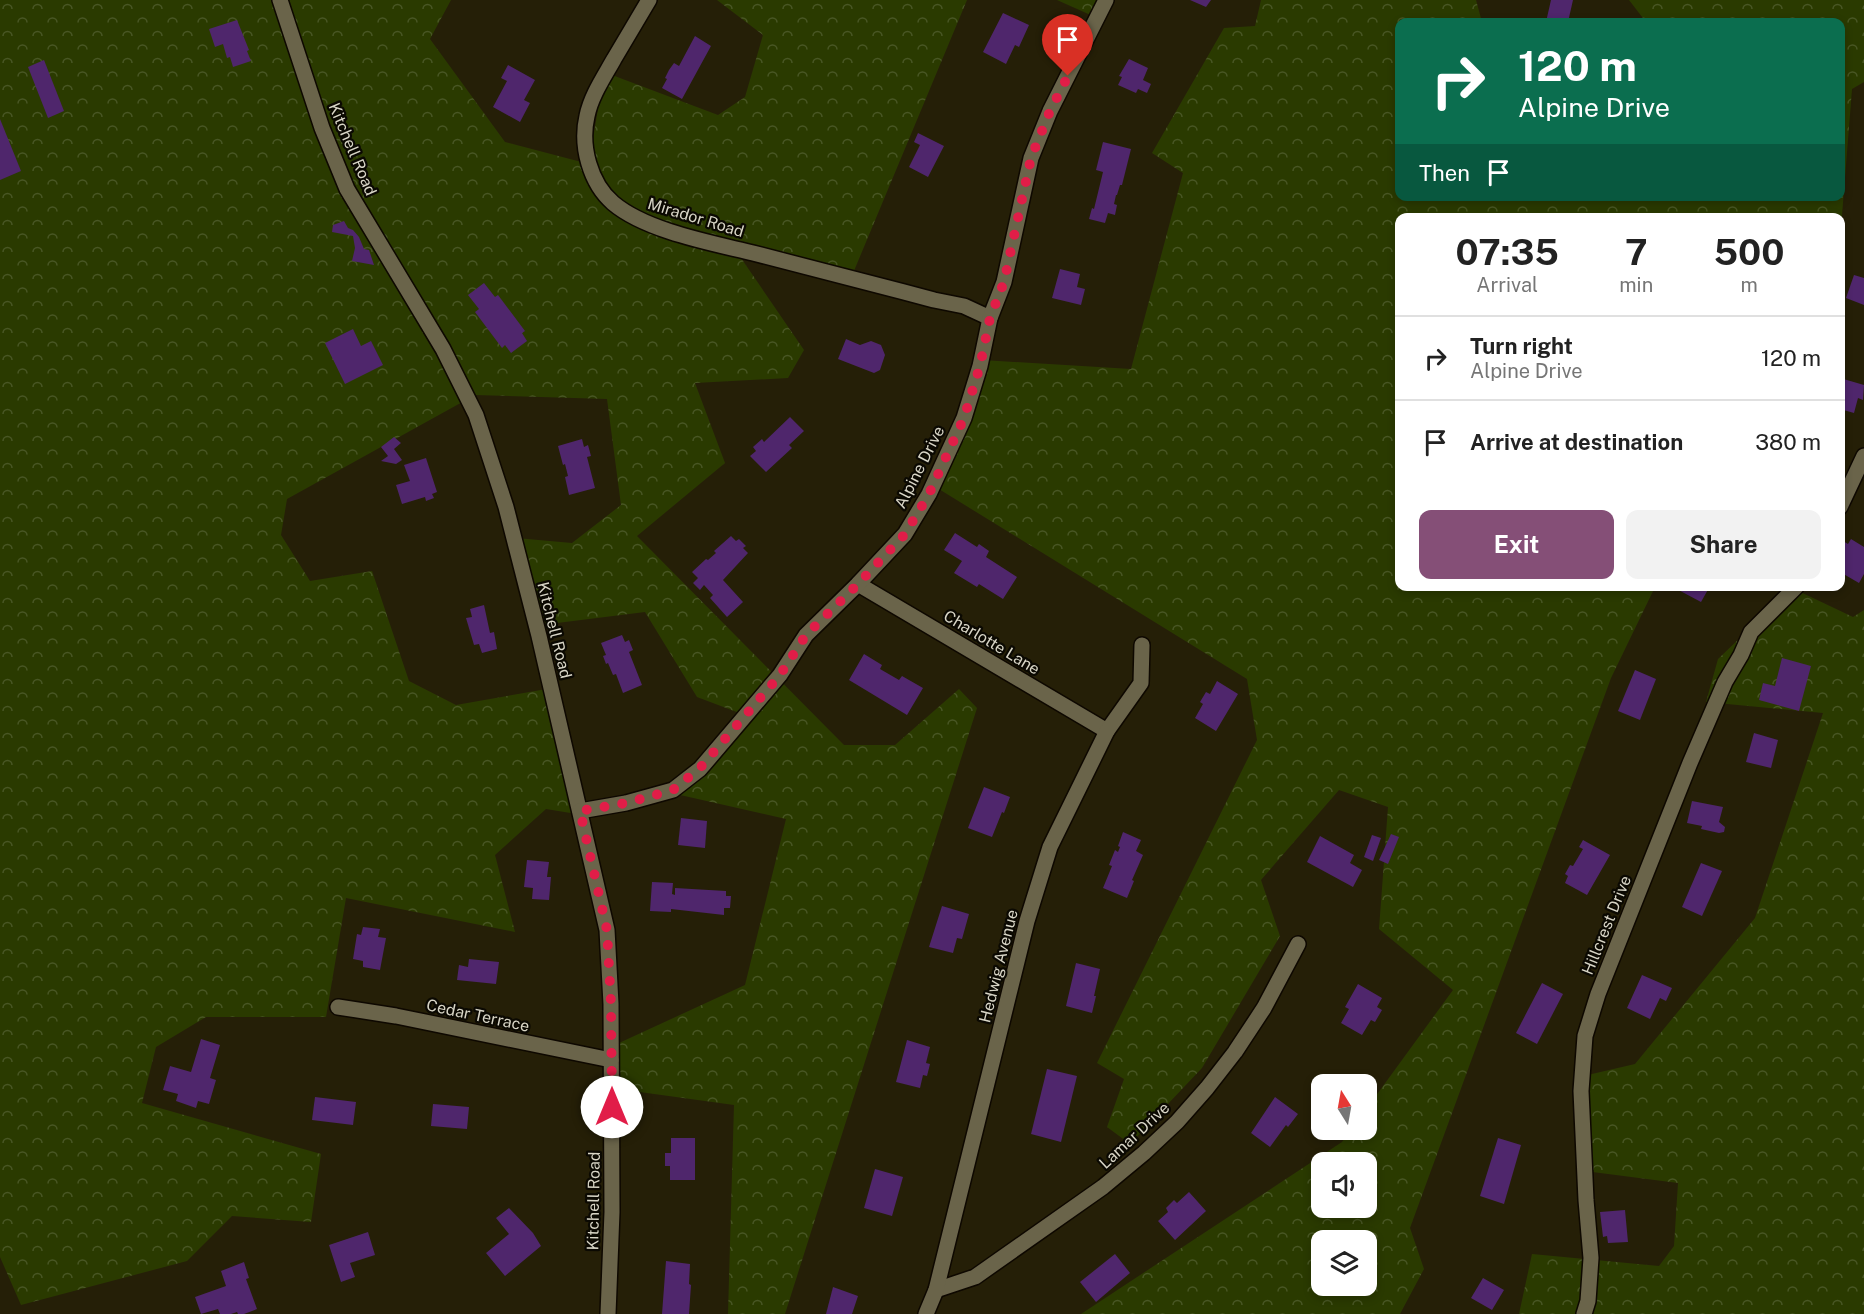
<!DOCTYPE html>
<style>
:root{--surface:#fff;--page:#f2f2f2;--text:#222;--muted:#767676;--line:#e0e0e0;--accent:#854f77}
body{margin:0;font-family:"Public Sans",sans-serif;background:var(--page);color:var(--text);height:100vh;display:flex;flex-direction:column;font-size:22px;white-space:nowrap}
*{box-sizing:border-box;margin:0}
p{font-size:20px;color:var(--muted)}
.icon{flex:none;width:33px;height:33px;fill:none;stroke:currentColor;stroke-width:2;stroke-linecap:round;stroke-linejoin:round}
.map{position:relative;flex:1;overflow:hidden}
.drawer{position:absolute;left:1395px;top:213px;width:450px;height:378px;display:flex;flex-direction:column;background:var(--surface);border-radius:12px;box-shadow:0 3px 9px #0003}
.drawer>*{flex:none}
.banner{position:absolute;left:1395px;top:18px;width:450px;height:183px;border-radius:12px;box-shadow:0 3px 9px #0003;background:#0b6e4f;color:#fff;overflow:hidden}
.needle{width:39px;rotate:349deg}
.buttons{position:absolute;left:1311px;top:1074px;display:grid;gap:12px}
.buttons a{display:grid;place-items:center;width:66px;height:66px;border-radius:12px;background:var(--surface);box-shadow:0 3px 9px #0003;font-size:30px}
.pin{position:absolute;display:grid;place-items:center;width:51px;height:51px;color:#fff;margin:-62px -26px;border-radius:50% 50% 50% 0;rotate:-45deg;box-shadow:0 0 6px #0007}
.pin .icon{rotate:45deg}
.me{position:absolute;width:66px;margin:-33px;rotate:0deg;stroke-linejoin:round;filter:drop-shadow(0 0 4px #0008)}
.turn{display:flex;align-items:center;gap:21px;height:126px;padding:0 24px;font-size:27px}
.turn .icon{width:78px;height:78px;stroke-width:2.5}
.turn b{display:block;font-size:42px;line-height:51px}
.then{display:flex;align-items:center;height:57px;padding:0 24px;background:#0003;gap:12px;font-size:22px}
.eta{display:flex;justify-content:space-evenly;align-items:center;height:102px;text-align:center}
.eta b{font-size:36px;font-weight:700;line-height:42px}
.action{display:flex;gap:12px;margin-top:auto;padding:12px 24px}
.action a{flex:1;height:69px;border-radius:12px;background:var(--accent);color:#fff;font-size:24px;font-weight:700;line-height:69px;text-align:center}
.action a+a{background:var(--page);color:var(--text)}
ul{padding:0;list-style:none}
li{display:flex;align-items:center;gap:18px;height:84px;padding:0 24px;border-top:2px solid var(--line)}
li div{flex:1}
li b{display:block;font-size:22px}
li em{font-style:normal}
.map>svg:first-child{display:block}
.forest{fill:url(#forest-crowns);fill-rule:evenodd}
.building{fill:#4f266c}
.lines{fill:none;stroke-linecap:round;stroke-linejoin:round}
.street-casing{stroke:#0e0800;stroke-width:18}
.street{stroke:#6a644a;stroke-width:15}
.route{stroke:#e11d48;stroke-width:10;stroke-dasharray:0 18}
.labels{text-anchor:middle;stroke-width:4.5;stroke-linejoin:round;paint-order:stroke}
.street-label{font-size:16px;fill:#d8d5c6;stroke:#0b0902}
</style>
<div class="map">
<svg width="1864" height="1314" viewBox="0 0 1864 1314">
<defs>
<pattern id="forest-crowns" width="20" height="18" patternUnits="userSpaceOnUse" patternTransform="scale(1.5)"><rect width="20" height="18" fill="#2a3a00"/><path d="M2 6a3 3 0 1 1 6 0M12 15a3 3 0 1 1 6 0" fill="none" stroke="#485624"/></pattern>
</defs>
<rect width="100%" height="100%" fill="#251f07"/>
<!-- forest -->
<g class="forest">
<polygon points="0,0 451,0 430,39 505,142 589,164 604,72 718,115 745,97 763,35 717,0 967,0 851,278 730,242 804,350 788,378 695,383 725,463 637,536 844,745 895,745 959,689 977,708 785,1314 728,1314 734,1105 618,1089 619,1043 745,985 786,819 667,792 742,714 697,697 645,612 541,625 516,538 572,543 621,505 607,399 475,395 287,499 281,535 310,581 372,571 409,681 456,705 558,687 589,816 546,809 495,855 515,932 346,898 326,1017 206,1017 156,1047 142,1103 321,1154 311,1222 232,1216 187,1261 21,1305 0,1257"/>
<polygon points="1057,0 1105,0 1095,17"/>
<path d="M1261 0H1476L1482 22H1400V196H1840V22H1646L1629 0H1864V82L1852 89 1841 228 1840 218H1400V586L1655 587 1611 678 1410 1228 1424 1269 1400 1314H1081L1342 1142 1351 1130H1366L1367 1108 1453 990 1379 929 1388 807 1339 790 1261 880 1280 936 1202 1068 1130 1144 1107 1127 1124 1079 1097 1063 1257 740 1247 679 934 486 982 360 1131 369 1183 173 1152 153 1224 28 1255 26ZM1322 1162H1366V1208H1322ZM1322 1240H1366V1286H1322Z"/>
<polygon points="1792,588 1853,617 1864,610 1864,1314 1519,1314 1532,1254 1659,1266 1674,1246 1678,1183 1577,1170 1579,1077 1635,1064 1755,918 1823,713 1706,702 1718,659"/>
</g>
<!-- building -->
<g class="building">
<polygon points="1190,0 1211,0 1206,7"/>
<polygon points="1551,0 1573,0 1568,22 1546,22"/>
<polygon points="1003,13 1029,25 1019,47 1015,45 1006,64 983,52"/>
<polygon points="237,20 249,50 247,51 251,61 233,67 230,57 227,58 223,44 215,47 209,29"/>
<polygon points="695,36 711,46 682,99 662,88 667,79 665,78 669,70 674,63 679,66"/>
<polygon points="1129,59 1148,68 1143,80 1151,84 1147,93 1138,89 1136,93 1118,85 1122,77 1119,76"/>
<polygon points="44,60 64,111 48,118 28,67"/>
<polygon points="508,65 535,80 524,100 530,103 520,122 493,107 507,81 501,78"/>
<polygon points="0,119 21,171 0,180"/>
<polygon points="918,133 944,146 928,177 909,167 920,145 914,142"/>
<polygon points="1103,142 1131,149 1122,185 1120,185 1117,195 1116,195 1114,204 1117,205 1115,215 1108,213 1105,223 1089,219 1092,208 1094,209 1103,172 1096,170"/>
<polygon points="344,221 348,228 353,230 359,237 364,249 369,250 374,265 352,261 355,248 353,236 332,232 333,225"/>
<polygon points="1060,269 1080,274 1077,287 1085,289 1081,305 1052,298"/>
<polygon points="1854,275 1864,278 1864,305 1846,298"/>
<polygon points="484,283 495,297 498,295 525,331 522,333 527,341 511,353 505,345 502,348 475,312 479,309 468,295"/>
<polygon points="353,329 361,346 371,341 383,365 345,384 325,343"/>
<polygon points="846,339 860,345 871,341 881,345 885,355 880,370 874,373 838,359"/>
<polygon points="1840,378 1864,385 1863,400 1858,398 1854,413 1840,409"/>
<polygon points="790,417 804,431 789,445 792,448 766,472 750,456 756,451 753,447 762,439 764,442"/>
<polygon points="394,437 401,443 394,449 402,460 396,464 381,461 388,456 381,447"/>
<polygon points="582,439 584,447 588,445 591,456 587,457 595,488 569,495 565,477 568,476 565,464 563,465 558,446"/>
<polygon points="426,458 437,492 432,494 434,498 426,501 425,497 402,504 396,485 410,481 404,465"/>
<polygon points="955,533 977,547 979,544 989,551 986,557 1017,577 1003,599 979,584 977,587 954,573 962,561 944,550"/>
<polygon points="731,536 736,541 739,539 746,546 743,548 748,553 723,580 743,602 727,617 710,598 713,595 704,585 700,590 693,583 698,578 692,572 706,559 708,560 716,553 714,551"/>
<polygon points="1851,539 1864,547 1864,574 1859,583 1840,572 1840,558 1843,554 1840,553 1840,545 1843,541 1848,544"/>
<polygon points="1671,586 1710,586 1701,602"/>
<polygon points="484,605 490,633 494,632 497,649 482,653 479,644 474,645 466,618 472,617 470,609"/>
<polygon points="622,635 625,642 629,640 633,650 629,652 642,685 623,693 616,674 613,675 608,663 606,664 603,656 606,655 601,643"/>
<polygon points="864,654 882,665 880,669 899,680 902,676 923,688 907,715 849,680"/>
<polygon points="1782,658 1811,666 1799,711 1759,700 1763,683 1775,686"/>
<polygon points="1635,670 1656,679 1640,720 1618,711"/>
<polygon points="1217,681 1238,694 1216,731 1195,718 1203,704 1200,702 1206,692 1210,694"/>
<polygon points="1754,733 1778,740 1771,768 1746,762"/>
<polygon points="984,787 1010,797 1004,813 1002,812 992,837 968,828"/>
<polygon points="1692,801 1723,807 1719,822 1725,827 1724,832 1719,833 1701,829 1702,826 1687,823"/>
<polygon points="681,818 707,821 705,848 678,845"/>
<polygon points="1123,832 1141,840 1136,851 1143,855 1132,880 1134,881 1127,898 1103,888 1112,866 1109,865 1115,850 1118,852 1120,847 1118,846"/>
<polygon points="1391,834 1399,837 1388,864 1379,860"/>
<polygon points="1372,835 1381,838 1373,861 1364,857"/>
<polygon points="1320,836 1354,855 1350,863 1362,870 1353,887 1307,862"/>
<polygon points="1583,840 1610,855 1587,895 1565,883 1568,876 1565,874 1570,865 1573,866 1583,849 1579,847"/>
<polygon points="527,860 549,862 547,877 551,877 549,900 532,899 533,888 524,887"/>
<polygon points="1701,863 1722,871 1702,916 1682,907"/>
<polygon points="652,882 673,883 672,894 675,895 675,888 726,891 726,896 731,896 730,908 724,908 724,915 671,909 671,912 650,911"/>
<polygon points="942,906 969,914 962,939 957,938 953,953 929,947"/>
<polygon points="363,927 380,929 378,937 386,938 380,970 363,967 363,961 353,959 357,934 361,935"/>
<polygon points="469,959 499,962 496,984 457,980 459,965 468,967"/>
<polygon points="1076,963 1100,969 1094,996 1096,996 1092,1013 1066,1006"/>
<polygon points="1642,975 1672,988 1666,1001 1660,998 1650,1019 1627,1008"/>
<polygon points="1542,983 1563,994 1537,1044 1516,1033"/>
<polygon points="1358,984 1382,998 1377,1007 1382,1010 1375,1022 1371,1020 1362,1035 1341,1023 1349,1009 1345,1007"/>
<polygon points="201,1039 220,1045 210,1078 216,1080 209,1104 198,1101 196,1108 176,1101 178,1094 163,1090 170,1066 191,1072"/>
<polygon points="907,1040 930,1047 926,1063 930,1064 927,1076 923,1075 920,1088 896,1082"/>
<polygon points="1047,1069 1077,1076 1061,1142 1031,1134"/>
<polygon points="315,1097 356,1102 353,1125 312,1120"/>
<polygon points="1275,1097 1298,1114 1288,1127 1286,1125 1270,1147 1251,1133"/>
<polygon points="433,1104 469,1107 467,1129 431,1126"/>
<polygon points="671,1138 695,1138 695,1180 670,1180 670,1166 665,1166 665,1153 671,1153"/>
<polygon points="1498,1138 1521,1145 1504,1204 1480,1196"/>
<polygon points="875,1169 903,1177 892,1216 864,1208"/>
<polygon points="1189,1192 1206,1211 1175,1240 1158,1221 1168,1212 1166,1208 1174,1200 1177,1203"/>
<polygon points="509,1208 533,1233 541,1246 505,1276 486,1253 509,1234 496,1218"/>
<polygon points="1625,1210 1628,1242 1608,1243 1607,1236 1603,1237 1600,1212"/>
<polygon points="368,1232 375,1255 350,1263 355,1277 341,1282 329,1245"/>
<polygon points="1115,1254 1130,1273 1096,1302 1080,1282"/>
<polygon points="666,1261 690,1264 689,1284 691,1285 689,1314 662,1314"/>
<polygon points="244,1262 249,1278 246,1279 257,1309 244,1314 238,1314 237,1312 231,1314 220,1314 218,1309 201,1314 195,1297 226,1286 221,1271"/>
<polygon points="1483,1278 1504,1290 1492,1310 1471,1298"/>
<polygon points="833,1287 858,1296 852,1314 826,1314"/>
</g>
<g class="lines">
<!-- street casing -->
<g class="street-casing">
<g id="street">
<polyline points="280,0 322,128 347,189 443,349 476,415 506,507 539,636 607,930 611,1004 612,1212 608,1314"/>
<path d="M649 0C637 20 626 39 614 59 604 77 591 96 587 116 580 146 590 183 613 203 646 231 712 243 753 253 814 269 874 284 934 300L964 306 990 318"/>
<polyline points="1840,507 1864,456"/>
<polyline points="858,584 1107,731"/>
<polyline points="580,811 626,803 673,790 700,769 780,675 806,635 858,584 905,534 929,494 964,418 980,366 990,318 1004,282 1031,158 1050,111 1106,0"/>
<polyline points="338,1007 396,1016 611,1060"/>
<polyline points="936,1290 975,1277 1103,1187 1144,1153 1177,1122 1207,1088 1235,1052 1264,1008 1298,944"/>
<polyline points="926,1314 936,1290 1027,921 1050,847 1107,731 1141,683 1142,645"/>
<polyline points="1584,1314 1588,1301 1591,1258 1586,1200 1581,1091 1585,1036 1598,994 1690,763 1725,682 1741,655 1751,632 1797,586"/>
</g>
</g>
<!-- street -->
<use href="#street" class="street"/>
</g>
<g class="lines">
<!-- route -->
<polyline class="route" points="612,1107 611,1004 607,930 580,811 626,803 673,790 700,768 780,675 806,635 858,584 905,534 929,494 964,418 980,366 990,318 1004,282 1031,158 1050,111 1068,76"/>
</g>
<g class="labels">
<!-- street labels -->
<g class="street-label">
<text transform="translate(353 149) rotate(67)" y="6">Kitchell Road</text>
<text transform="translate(696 217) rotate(17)" y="6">Mirador Road</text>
<text transform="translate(919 467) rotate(-63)" y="6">Alpine Drive</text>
<text transform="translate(555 630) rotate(76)" y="6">Kitchell Road</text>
<text transform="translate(992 642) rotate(31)" y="6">Charlotte Lane</text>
<text transform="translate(1606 925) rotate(-68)" y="6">Hillcrest Drive</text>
<text transform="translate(998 966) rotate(-76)" y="6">Hedwig Avenue</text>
<text transform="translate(478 1015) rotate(12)" y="6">Cedar Terrace</text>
<text transform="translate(1134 1135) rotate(-43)" y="6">Lamar Drive</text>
<text transform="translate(593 1201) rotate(-89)" y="6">Kitchell Road</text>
</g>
</g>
</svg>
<div class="buttons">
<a><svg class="needle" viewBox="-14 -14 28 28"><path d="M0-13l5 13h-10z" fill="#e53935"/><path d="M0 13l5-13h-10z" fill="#767676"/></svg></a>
<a><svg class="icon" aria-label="sound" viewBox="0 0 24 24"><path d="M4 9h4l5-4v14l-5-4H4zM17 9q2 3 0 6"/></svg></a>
<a><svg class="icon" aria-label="layers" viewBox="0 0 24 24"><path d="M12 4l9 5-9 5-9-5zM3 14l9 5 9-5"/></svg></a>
</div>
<div class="pin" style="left:1068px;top:76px;background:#d93025"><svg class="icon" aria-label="arrive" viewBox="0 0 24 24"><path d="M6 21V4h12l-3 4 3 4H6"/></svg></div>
<svg class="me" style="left:612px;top:1107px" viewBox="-20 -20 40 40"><circle r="19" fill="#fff"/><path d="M0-13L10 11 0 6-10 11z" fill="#e11d48"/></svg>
<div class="banner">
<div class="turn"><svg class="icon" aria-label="right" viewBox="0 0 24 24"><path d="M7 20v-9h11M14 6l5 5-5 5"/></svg><div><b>120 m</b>Alpine Drive</div></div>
<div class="then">Then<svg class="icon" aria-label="arrive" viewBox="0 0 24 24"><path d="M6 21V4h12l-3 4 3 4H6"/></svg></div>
</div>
<section class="drawer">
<div class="eta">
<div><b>07:35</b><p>Arrival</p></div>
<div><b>7</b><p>min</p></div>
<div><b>500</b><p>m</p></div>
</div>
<ul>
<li><svg class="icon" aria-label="right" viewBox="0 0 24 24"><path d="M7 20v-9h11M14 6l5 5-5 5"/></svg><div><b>Turn right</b><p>Alpine Drive</p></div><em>120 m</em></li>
<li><svg class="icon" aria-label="arrive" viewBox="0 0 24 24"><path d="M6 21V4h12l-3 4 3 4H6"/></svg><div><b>Arrive at destination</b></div><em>380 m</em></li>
</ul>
<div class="action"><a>Exit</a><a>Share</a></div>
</section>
</div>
